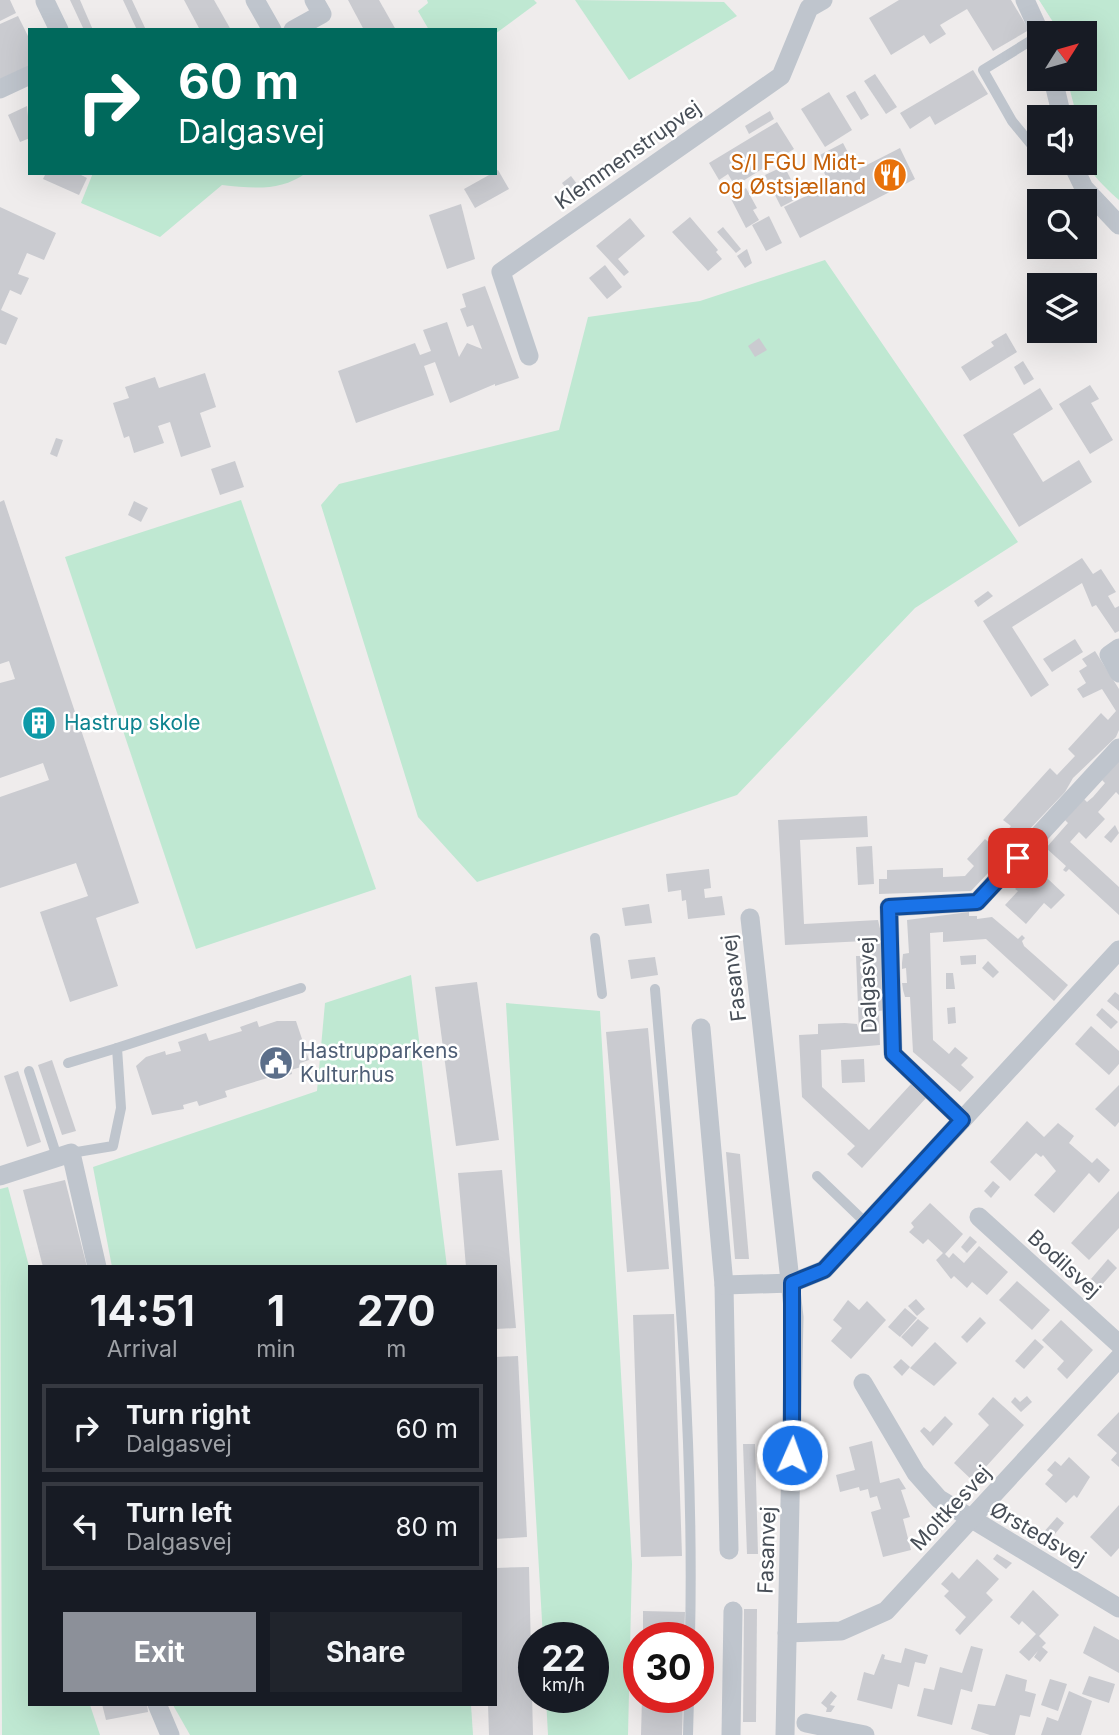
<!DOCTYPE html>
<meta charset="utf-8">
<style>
:root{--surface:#171b24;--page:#20242c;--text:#f1f3f6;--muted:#9ea1a6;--line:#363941;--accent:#8c9099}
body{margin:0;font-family:Inter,sans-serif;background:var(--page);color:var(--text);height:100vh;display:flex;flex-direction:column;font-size:26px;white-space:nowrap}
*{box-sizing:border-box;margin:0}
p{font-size:23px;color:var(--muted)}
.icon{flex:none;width:38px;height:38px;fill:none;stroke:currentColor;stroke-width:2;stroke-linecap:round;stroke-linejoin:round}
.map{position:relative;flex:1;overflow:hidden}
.sheet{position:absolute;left:28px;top:1265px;width:469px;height:441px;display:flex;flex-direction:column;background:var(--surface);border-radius:0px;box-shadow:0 7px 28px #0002}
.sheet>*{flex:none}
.hud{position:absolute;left:28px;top:28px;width:469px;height:147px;border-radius:0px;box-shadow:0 7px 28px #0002;background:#00695c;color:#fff;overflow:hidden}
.needle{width:46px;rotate:53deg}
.fabs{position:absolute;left:1027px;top:21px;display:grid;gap:14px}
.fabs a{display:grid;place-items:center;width:70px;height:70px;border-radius:0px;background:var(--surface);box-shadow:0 7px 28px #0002;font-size:35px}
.speed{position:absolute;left:518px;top:1622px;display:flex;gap:14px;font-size:35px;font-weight:700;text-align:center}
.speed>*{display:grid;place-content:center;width:91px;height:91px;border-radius:50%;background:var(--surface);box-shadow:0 7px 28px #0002;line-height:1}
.speed small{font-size:18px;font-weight:400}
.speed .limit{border:10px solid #d22;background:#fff;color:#111}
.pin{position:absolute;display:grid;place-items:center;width:60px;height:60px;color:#fff;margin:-30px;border-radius:14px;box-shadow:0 4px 10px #0006}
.me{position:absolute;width:77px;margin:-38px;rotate:2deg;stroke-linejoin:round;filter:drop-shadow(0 0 5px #0008)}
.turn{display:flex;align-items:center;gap:24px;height:147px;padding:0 35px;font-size:32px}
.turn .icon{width:91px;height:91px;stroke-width:2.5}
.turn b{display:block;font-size:49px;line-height:60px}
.eta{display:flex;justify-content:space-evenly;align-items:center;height:119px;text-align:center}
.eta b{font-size:42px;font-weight:700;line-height:49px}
.primary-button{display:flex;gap:14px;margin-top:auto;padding:14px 35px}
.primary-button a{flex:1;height:80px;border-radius:0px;background:var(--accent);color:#fff;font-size:28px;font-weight:700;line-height:80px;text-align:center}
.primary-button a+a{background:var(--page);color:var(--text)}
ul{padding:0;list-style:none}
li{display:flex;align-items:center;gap:21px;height:88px;margin:0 14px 10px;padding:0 21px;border:4px solid var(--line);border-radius:0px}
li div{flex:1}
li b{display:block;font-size:26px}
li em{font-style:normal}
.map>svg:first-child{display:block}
.green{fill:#bfe8d2}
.building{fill:#cacbd0}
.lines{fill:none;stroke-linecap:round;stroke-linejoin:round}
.lane{stroke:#bfc5cd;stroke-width:10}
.street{stroke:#bfc5cd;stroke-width:19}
.route-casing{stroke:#114b97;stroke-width:18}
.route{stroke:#1a73e8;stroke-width:12}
.labels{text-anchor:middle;stroke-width:5;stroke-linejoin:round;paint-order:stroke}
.street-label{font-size:21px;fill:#474e57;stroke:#fff}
.food-label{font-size:21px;fill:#c56008;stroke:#fff;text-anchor:end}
.culture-label{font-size:21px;fill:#0d838f;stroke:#fff;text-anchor:start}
.service-label{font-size:21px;fill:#4e5e75;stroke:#fff;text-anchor:start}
</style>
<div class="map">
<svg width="1119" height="1735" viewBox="0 0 1119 1735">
<rect width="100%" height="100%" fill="#efecec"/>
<!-- green -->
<g class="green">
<polygon points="427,0 534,0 537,3 495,34 495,30 429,30 418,11 428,3"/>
<polygon points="575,0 724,2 737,16 629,80"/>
<path d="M1039 0H1119V200C1083 167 1085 166 1085 117H1077L1067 79H1085V33H1056L1053 22Z"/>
<path d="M93 173H306C280 192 252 188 222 185L160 237 81 203Z"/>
<polygon points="825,260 1018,542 915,608 737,795 477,882 418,817 321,505 339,484 559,430 588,317 700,301"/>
<polygon points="241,500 376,889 196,949 65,557"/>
<polygon points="411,975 447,1267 112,1267 93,1167 317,1091 325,1003"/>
<polygon points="506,1003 600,1011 632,1564 628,1735 548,1735 546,1698 593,1698 593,1638 543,1638"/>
<polygon points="8,1187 30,1270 30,1704 90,1705 100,1735 2,1735 0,1189"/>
<polygon points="173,1705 471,1705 473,1735 190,1735"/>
</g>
<!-- building -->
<g class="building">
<polygon points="0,0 10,0 16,13 0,21"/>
<polygon points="70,0 80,0 93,30 84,30"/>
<polygon points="123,0 132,0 146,30 137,30"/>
<polygon points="184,0 214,0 231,30 200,30"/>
<polygon points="348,0 379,0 396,30 364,30"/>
<polygon points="899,0 1011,0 1029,30 993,51 967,9 940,25 946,34 930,44 924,35 891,55 869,18"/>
<polygon points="18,16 30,40 30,68 0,82 0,24"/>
<polygon points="973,70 988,94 935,125 930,116 910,129 900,113"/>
<polygon points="875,74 897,107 886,114 864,81"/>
<polygon points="855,91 869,115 861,120 846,96"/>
<polygon points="829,92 852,130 825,147 801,109"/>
<polygon points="27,106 30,138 20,142 8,115"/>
<polygon points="770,111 774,119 749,134 745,126"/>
<polygon points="777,122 794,149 735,186 728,174 719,180 709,163"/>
<polygon points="843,143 857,170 900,148 915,179 800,238 784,207 830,184 816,157"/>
<polygon points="784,166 800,197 781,207 765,175"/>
<polygon points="498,170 509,189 475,208 464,189"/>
<polygon points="46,173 77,173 87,178 79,195 43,179"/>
<polygon points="571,176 583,192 574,199 562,183"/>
<polygon points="746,188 757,208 753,210 759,220 746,228 730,197"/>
<polygon points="461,204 475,259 447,269 429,215"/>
<polygon points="0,207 56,233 44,260 27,253 18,274 29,278 21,295 10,290 1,310 18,318 6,345 0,343"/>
<polygon points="769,216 782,243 766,251 752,225"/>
<polygon points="690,217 718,250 716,252 722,259 708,271 672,232"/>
<polygon points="630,218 645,236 618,259 629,272 624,276 596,246"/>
<polygon points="723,227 741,249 736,253 717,232"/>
<polygon points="747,249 752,263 745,268 737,256"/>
<polygon points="605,265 622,287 607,299 589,278"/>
<polygon points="485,286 519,378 495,386 495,384 450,403 435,362 424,366 434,395 356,423 338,371 415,343 420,355 431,351 423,330 447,322 459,357 467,343 482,349 473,325 467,327 460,309 466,307 462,294"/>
<polygon points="1006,333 1017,352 970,381 961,367 994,346 991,342"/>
<polygon points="759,338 767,350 755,357 748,346"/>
<polygon points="1023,361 1034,379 1024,385 1014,367"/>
<polygon points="205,373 216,407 200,413 211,447 181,457 170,422 158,426 164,443 134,453 129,436 124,438 113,403 129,398 125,387 155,377 159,388"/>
<polygon points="1090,385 1099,399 1091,403 1113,440 1090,454 1059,404"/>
<polygon points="1040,388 1053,409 1013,434 1043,482 1079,460 1092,482 1019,527 963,435"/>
<polygon points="56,438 63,440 57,457 50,454"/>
<polygon points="235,461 244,487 220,495 211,469"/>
<polygon points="4,500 139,903 96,918 118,986 70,1002 40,912 88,896 76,863 0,888 0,797 49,780 43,763 0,778 0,683 15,679 9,661 0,664 0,502"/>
<polygon points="134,501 148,508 141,522 128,515"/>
<polygon points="1082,558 1093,574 1101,569 1116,592 1108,596 1115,608 1119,606 1119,631 1115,633 1096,605 1092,607 1082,583 1012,627 1049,685 1031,697 983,621"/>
<polygon points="988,591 993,596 978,607 974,601"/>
<polygon points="1075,639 1083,652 1052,672 1043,659"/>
<polygon points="1095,651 1119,689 1119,730 1116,737 1073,778 1065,792 971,891 879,894 879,879 887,879 887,870 943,868 943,877 965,876 974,866 967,859 985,839 993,846 1000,839 1011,826 1003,820 1050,768 1057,775 1075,756 1068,749 1101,713 1108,720 1116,711 1102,689 1083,698 1077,689 1086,683 1079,671 1087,666 1082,659"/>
<polygon points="1119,761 1119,795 1116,792 1098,812 1105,819 1086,839 1079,832 1070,842 1119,887 1119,915 1069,869 1066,872 1063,870 1066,866 1046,848 1068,823 1065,820 1084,799 1087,802 1093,797 1105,783 1102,780"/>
<polygon points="867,816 868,837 800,840 804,924 878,920 881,933 882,1004 885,1010 879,1011 880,1045 821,1050 822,1087 869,1130 911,1084 926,1098 862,1168 847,1154 855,1146 802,1097 799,1035 818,1034 818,1024 845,1023 857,1024 859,1032 856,956 866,956 865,941 785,945 778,820"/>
<polygon points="1115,825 1119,833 1111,843 1104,837"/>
<polygon points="872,846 874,884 858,885 856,847"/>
<polygon points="1032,864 1065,895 1051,909 1044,903 1026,924 1005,905 1018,891 1015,889 1022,882 1018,879"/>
<polygon points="709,869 711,888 704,889 705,898 722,896 725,915 688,919 686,900 682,901 681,890 668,892 666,874"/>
<polygon points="649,904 652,923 625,926 622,908"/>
<polygon points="969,912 969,916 977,916 977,919 992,917 1018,939 1022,935 1025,938 1022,941 1024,946 1068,985 1054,1001 986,939 943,942 943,932 930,933 933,1040 949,1054 955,1047 968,1058 961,1065 974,1077 960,1092 913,1052 910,997 905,997 903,990 902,983 907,983 906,968 902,969 902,963 903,954 909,953 907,920"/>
<polygon points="976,955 976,964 961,965 960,956"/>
<polygon points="655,957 658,975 631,979 628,960"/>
<polygon points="988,961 999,972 993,978 982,968"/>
<polygon points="946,973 953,973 955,989 946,989"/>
<polygon points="477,982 499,1140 456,1146 435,987"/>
<polygon points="1115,992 1119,995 1119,1011 1107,1001"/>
<polygon points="955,1007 956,1023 948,1024 947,1008"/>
<polygon points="1102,1008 1118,1022 1111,1029 1096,1015"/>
<polygon points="257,1021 259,1027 277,1021 296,1021 309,1060 300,1063 301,1067 291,1070 292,1074 275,1079 274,1076 225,1091 227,1097 199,1106 197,1101 183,1105 184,1109 152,1115 136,1066 146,1057 165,1051 166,1055 181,1051 178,1042 206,1033 209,1041 242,1031 240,1027"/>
<polygon points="1091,1026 1119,1051 1119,1064 1109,1075 1075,1044"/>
<polygon points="648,1028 669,1269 627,1272 606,1032"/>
<polygon points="864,1059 865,1082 842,1083 841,1060"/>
<polygon points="52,1060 76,1131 62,1135 38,1065"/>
<polygon points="18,1071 41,1142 27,1147 4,1076"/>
<polygon points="1119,1085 1119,1122 1115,1127 1095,1109"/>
<polygon points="1027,1121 1044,1137 1058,1123 1074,1136 1069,1143 1092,1163 1097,1158 1110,1170 1099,1183 1089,1173 1054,1213 1034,1195 1056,1171 1043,1155 1041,1157 1036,1153 1010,1181 990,1162"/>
<polygon points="726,1152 740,1154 749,1259 735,1259"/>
<polygon points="502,1170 516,1328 495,1329 495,1267 466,1267 458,1173"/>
<polygon points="65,1180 87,1267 43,1267 23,1190"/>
<polygon points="993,1181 1000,1187 991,1198 984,1191"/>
<polygon points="1119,1191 1119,1228 1089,1260 1071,1243"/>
<polygon points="930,1203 963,1234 945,1254 949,1258 953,1253 964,1263 979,1246 1008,1272 987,1295 972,1282 967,1288 954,1276 951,1279 936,1260 943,1253 928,1239 923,1244 909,1232 914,1227 911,1223"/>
<polygon points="970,1236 977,1242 967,1253 961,1247"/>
<polygon points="1108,1259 1117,1268 1100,1287 1091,1279"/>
<polygon points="1017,1281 1050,1310 1032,1330 999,1300"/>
<polygon points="916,1299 925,1309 917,1316 908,1306"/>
<polygon points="848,1300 859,1310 867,1301 886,1320 851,1359 831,1341 842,1328 833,1320"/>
<polygon points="905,1308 917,1318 900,1337 888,1327"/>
<polygon points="674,1314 682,1556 641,1557 633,1315"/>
<polygon points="980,1317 986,1323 967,1343 961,1337"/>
<polygon points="918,1319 929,1328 912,1347 901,1337"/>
<polygon points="1061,1320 1093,1350 1067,1379 1057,1369 1064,1361 1042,1340"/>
<polygon points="1035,1339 1044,1347 1024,1369 1015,1361"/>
<polygon points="935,1342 957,1363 934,1386 910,1368"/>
<polygon points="518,1356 527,1537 495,1539 495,1357"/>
<polygon points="901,1359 910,1367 902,1376 893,1367"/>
<polygon points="1027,1396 1032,1402 1021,1412 1011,1402 1015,1397 1020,1402"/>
<polygon points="993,1397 1024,1425 973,1481 954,1463 989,1425 978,1414"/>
<polygon points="1119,1412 1119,1467 1111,1460 1117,1453 1097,1435"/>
<polygon points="945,1416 953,1424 933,1446 920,1431 924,1427 930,1432"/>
<polygon points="872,1441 880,1483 899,1478 906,1489 901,1490 910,1517 903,1519 911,1550 883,1557 871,1512 881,1509 877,1496 870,1498 868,1489 860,1491 859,1487 840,1492 836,1475 855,1470 849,1447"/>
<polygon points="743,1444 755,1444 758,1554 747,1554"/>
<polygon points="1069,1457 1090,1477 1077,1498 1074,1495 1066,1503 1045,1484 1053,1475 1047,1470 1055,1461 1061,1466"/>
<polygon points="1119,1505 1119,1548 1111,1557 1090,1537"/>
<polygon points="1057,1517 1064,1523 1050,1540 1042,1534"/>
<polygon points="997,1554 1012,1563 1006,1569 993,1559"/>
<polygon points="977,1559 999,1579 986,1593 993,1600 960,1635 955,1630 966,1617 944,1596 949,1591 941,1584 952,1572 959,1579"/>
<polygon points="529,1567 533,1735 489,1735 488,1704 495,1704 495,1568"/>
<polygon points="1033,1590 1059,1615 1039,1636 1046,1643 1042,1647 1048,1652 1040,1662 1034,1657 1038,1651 1029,1661 1019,1652 1036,1634 1022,1621 1019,1625 1010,1617"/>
<polygon points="744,1609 757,1609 756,1722 743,1722"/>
<polygon points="643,1611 685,1612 684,1638 643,1638"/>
<polygon points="1094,1626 1119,1640 1119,1673 1083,1653"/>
<polygon points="971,1646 983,1649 972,1692 961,1689 952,1725 917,1716 924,1688 934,1690 940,1667 962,1673"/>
<polygon points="905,1648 928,1655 925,1664 915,1662 909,1687 898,1684 892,1709 857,1700 864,1672 874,1675 882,1654 885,1655 884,1659 901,1663"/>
<polygon points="1006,1674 1027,1680 1025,1691 1036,1694 1030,1717 1020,1715 1015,1735 990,1735 971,1729 978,1704 995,1706"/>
<polygon points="1089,1676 1115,1684 1109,1703 1082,1694"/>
<polygon points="1050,1679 1067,1684 1058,1711 1041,1705"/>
<polygon points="831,1691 837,1696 830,1705 835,1706 831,1712 826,1712 827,1708 821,1703"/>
<polygon points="1069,1691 1092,1701 1081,1735 1041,1735 1047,1717 1058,1721"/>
<polygon points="642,1698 683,1698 682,1735 641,1735"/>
<polygon points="102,1704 147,1704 148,1712 106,1720"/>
</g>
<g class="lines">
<!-- lane -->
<g class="lane">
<polyline points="1040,35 983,70 1012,121 1040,155"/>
<polyline points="595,938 602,994"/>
<path d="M655 989C673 1205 695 1421 690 1638"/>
<polyline points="68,1063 117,1048"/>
<polyline points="29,1071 57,1157"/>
<polyline points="71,1153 113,1146 121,1108 117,1048 301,988"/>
<polyline points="817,1176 867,1224"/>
<polyline points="688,1735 689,1698"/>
</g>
<!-- street -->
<g class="street">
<polyline points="255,0 272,30"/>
<polyline points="1025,0 1040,33"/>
<polyline points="45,1 59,30"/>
<polyline points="293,30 322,14 314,0"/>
<polyline points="1053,79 1062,117"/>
<polyline points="0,89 30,75"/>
<polyline points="1072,163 1084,188 1119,225"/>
<polyline points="529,356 501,272 781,76 809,8 823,0"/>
<polyline points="1119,648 1109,655 1119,673"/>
<polyline points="750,918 794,1317 785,1735"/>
<polyline points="701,1028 724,1285 729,1550"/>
<polyline points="962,1120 893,1054 889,907 977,902 1119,748"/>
<polyline points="0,1176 71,1153 97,1267"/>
<polyline points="979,1217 1119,1344"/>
<polyline points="724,1285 792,1283 824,1270 1119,950"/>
<polyline points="863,1383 916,1473 939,1499 1119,1608"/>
<polyline points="787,1633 841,1631 886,1611 1119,1358"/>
<polyline points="157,1704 170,1735"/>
<polyline points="806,1723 865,1735"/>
<polyline points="731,1735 733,1611"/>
</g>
</g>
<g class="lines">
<!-- route casing -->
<g class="route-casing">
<polyline id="route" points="792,1455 792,1283 824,1270 962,1120 893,1054 889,907 977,902 1018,858"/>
</g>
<!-- route -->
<use href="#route" class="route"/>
</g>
<!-- icons -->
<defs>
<g id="restaurant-disc" transform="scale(1.75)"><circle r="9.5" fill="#e8710a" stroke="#fff"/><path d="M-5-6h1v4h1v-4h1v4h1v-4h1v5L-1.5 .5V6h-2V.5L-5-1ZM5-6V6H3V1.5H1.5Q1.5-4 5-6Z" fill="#fff"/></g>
<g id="building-disc" transform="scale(1.75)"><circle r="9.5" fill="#0f9aa8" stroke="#fff"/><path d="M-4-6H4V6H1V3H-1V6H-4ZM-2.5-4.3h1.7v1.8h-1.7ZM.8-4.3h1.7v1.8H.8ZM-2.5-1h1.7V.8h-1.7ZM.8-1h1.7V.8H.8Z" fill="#fff"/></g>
<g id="civic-disc" transform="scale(1.75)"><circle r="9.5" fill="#5c6f8a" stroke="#fff"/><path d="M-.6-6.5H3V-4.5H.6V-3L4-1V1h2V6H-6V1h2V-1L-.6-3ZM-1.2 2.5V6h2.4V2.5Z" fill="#fff"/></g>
</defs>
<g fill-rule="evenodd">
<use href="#restaurant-disc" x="890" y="175"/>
<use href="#building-disc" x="39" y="723"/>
<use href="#civic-disc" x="276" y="1063"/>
</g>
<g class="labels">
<!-- street labels -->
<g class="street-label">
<text transform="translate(628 155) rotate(-35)" y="7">Klemmenstrupvej</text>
<text transform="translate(734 978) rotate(-97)" y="7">Fasanvej</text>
<text transform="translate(868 985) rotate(-92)" y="7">Dalgasvej</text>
<text transform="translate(1064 1264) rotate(42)" y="7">Bodilsvej</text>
<text transform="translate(951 1508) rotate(-47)" y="7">Moltkesvej</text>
<text transform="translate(1038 1534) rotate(30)" y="7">Ørstedsvej</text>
<text transform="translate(767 1550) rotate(-88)" y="7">Fasanvej</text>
</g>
<!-- food labels -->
<g class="food-label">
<text x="866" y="170">S/I FGU Midt-<tspan x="866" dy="24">og Østsjælland</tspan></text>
</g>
<!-- culture labels -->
<g class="culture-label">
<text x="64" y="730">Hastrup skole</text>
</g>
<!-- service labels -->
<g class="service-label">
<text x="300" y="1058">Hastrupparkens<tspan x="300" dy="24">Kulturhus</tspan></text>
</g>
</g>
</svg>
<div class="fabs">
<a><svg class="needle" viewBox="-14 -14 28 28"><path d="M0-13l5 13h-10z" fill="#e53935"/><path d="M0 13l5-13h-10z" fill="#9ea1a6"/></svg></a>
<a><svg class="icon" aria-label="sound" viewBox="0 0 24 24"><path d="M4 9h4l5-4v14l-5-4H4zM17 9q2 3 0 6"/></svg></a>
<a><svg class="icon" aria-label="search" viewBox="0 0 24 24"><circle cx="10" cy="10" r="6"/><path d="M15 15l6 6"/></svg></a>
<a><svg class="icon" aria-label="layers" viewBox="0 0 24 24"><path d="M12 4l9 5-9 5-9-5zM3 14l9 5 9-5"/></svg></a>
</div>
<div class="speed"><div>22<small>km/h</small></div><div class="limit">30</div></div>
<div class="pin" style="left:1018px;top:858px;background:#d93025"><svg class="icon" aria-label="arrive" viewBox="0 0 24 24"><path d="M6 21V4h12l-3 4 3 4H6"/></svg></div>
<svg class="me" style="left:792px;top:1455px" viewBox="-20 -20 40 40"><circle r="17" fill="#1a73e8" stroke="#fff" stroke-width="3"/><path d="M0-11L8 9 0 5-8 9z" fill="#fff"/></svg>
<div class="hud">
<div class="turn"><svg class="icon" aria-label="right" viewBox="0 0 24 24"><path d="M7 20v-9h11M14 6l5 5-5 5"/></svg><div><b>60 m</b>Dalgasvej</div></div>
</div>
<section class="sheet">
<div class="eta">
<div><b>14:51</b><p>Arrival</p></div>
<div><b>1</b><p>min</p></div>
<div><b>270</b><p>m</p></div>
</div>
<ul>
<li><svg class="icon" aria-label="right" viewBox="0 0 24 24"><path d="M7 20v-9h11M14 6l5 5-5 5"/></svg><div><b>Turn right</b><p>Dalgasvej</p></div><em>60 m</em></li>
<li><svg class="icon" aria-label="left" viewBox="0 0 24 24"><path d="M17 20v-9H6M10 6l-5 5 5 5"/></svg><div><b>Turn left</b><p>Dalgasvej</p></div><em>80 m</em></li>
</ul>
<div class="primary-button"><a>Exit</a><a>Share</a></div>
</section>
</div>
